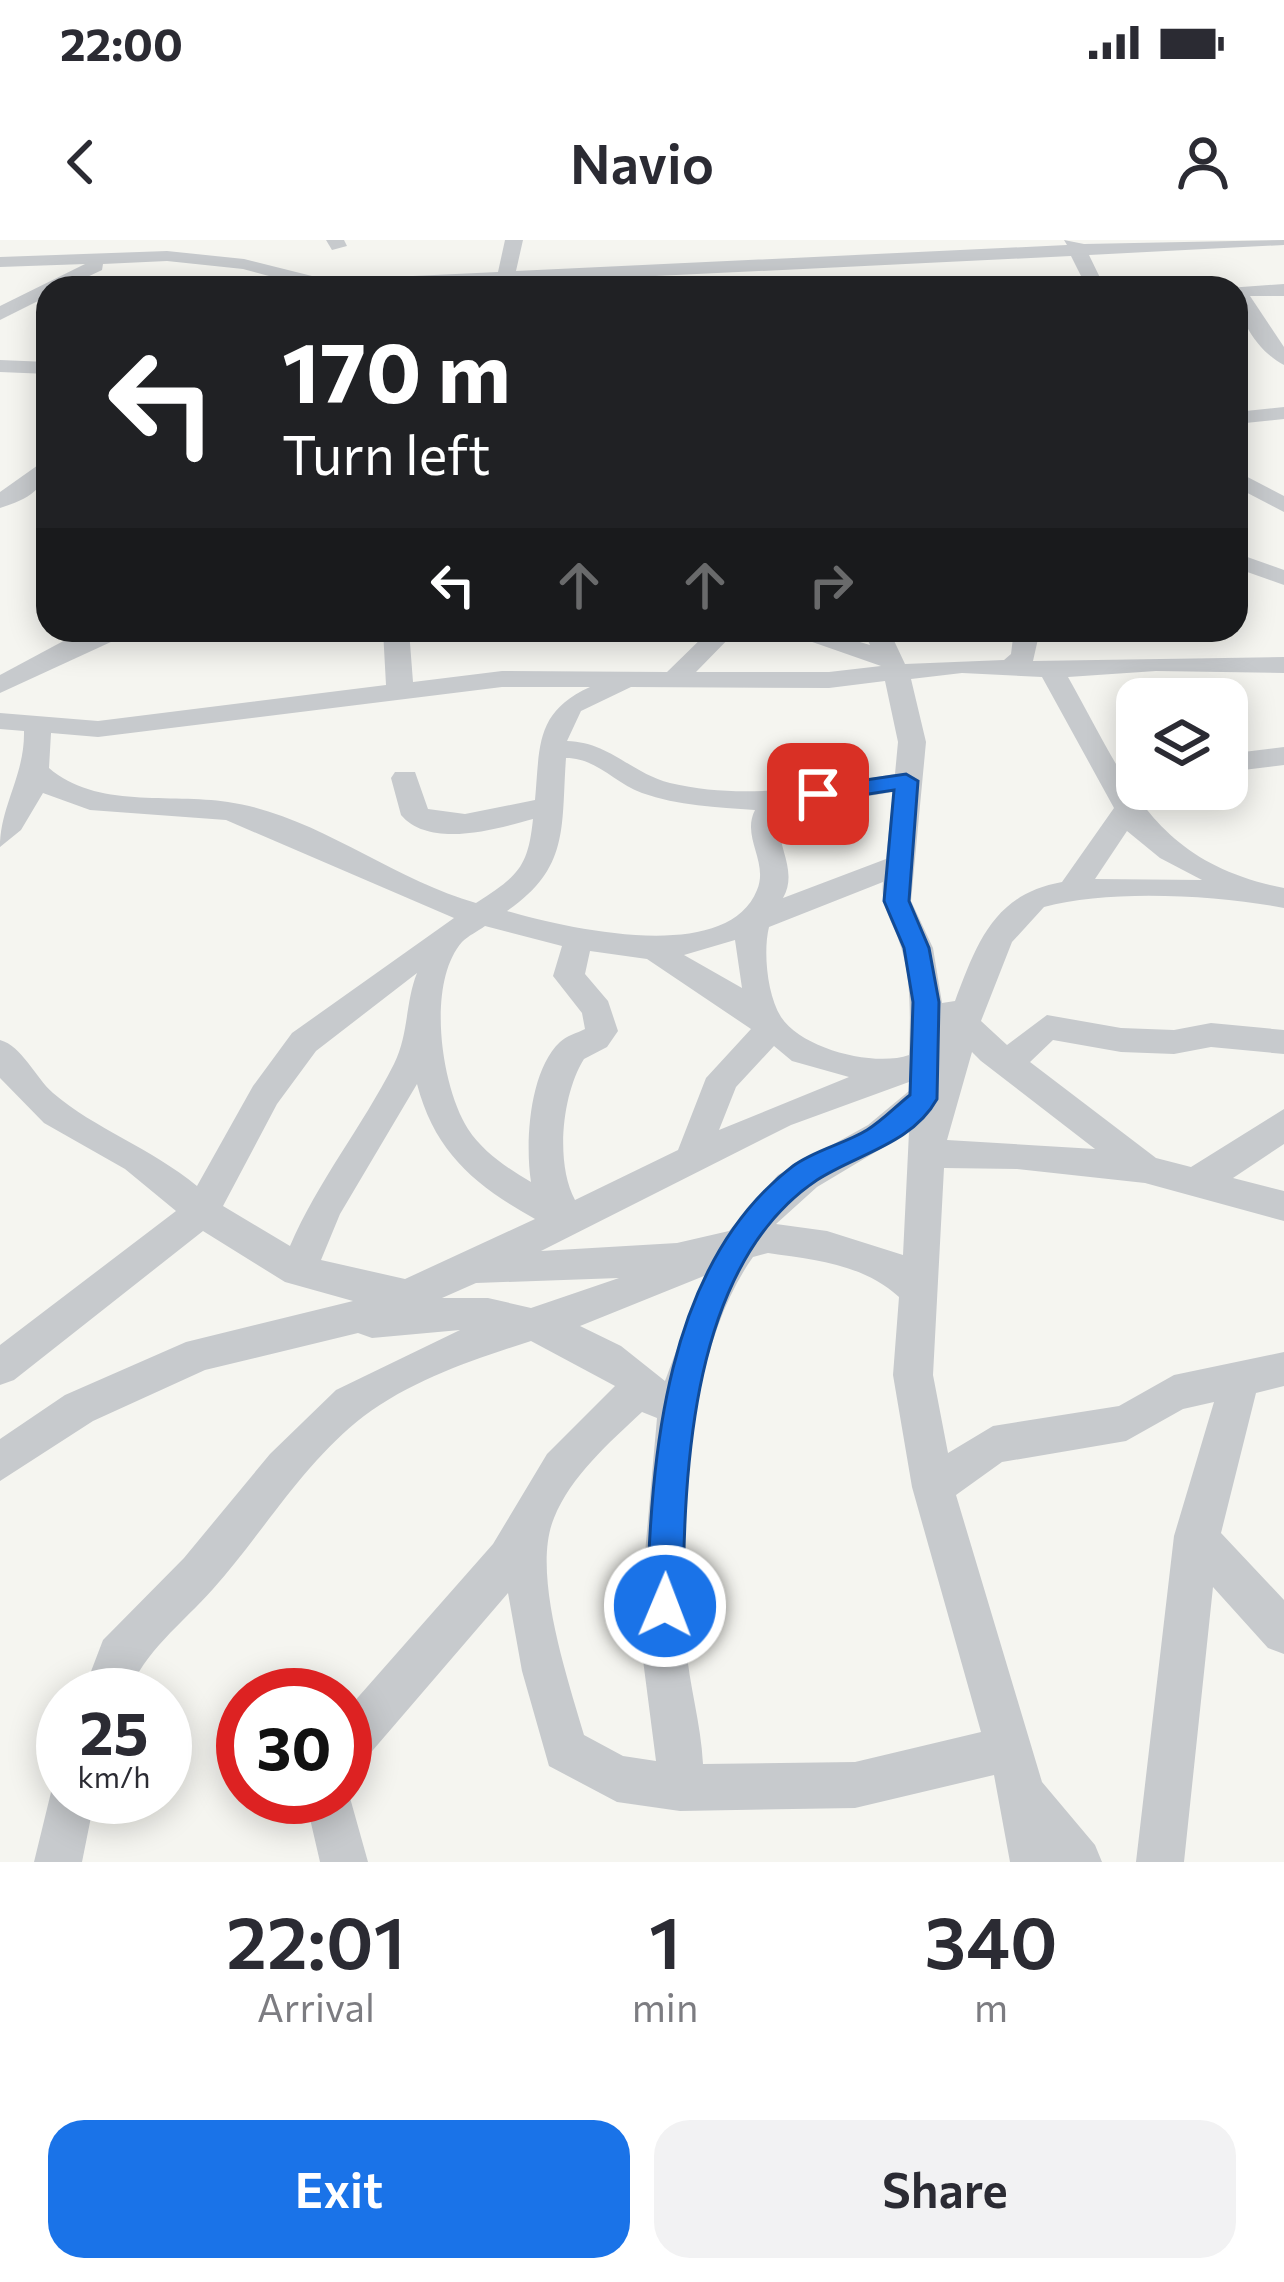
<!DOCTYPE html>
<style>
:root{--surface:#fff;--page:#f2f2f3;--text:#2b2b33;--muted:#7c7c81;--accent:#1a73e8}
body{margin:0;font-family:Commissioner,sans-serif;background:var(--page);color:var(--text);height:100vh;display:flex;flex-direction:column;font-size:45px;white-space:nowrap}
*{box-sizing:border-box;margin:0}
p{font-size:39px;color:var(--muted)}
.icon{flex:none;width:66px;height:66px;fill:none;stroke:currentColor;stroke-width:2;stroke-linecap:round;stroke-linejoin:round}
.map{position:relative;height:1622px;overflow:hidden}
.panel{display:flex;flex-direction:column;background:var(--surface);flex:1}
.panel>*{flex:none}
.top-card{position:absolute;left:36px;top:36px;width:1212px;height:366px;border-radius:36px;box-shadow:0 6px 30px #0003;background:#202124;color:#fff;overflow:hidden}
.fabs{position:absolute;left:1116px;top:438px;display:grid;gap:24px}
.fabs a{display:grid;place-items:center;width:132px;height:132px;border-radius:24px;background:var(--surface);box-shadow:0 6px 30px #0003;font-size:60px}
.speed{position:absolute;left:36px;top:1428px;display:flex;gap:24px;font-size:60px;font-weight:700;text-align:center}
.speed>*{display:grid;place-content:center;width:156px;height:156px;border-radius:50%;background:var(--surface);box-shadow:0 6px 30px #0003;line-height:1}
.speed small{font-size:30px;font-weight:400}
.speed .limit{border:18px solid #d22;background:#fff;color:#111}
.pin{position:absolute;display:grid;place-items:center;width:102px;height:102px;color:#fff;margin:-51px;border-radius:24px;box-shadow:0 6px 18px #0006}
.me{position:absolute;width:132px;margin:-66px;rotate:1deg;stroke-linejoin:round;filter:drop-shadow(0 0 9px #0008)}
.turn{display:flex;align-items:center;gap:42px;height:252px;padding:0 48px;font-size:54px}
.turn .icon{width:156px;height:156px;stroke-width:2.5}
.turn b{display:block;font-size:84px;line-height:102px}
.lanes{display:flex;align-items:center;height:114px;padding:0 48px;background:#0003;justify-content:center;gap:60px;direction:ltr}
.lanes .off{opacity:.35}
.eta{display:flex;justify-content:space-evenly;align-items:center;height:204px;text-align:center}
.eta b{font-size:72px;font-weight:600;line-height:84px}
.primary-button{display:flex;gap:24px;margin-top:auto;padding:24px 48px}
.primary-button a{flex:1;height:138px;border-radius:36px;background:var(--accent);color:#fff;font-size:48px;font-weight:600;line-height:138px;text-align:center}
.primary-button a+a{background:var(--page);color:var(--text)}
.status{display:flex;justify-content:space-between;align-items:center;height:84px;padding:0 60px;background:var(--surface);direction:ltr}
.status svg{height:33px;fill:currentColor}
header{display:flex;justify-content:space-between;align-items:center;height:156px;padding:0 48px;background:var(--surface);font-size:54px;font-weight:600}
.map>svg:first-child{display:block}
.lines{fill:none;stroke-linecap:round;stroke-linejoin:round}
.minor{fill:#c7cacd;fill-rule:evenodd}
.route{fill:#1a73e8;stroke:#114b97;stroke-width:3}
</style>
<div class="status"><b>22:00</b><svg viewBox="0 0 49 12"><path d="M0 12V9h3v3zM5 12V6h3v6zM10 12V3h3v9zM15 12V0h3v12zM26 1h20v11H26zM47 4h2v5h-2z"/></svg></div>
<header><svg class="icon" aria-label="back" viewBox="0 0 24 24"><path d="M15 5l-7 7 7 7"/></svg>Navio<svg class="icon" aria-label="person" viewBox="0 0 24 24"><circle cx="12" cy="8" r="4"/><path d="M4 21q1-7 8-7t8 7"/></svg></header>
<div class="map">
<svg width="1284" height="1622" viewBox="0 0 1284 1622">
<rect width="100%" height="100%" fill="#f5f5f0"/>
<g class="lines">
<!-- minor -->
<g class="minor">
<polygon points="326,0 344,0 347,6 332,10"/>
<polygon points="505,0 523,0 516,31 1067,5 1064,0 1084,4 1284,0 1284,5 1089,15 1105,48 1087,48 1071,16 511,43 508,48 490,48 492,44 314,48 243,29 167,21 103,24 102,30 64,48 48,48 48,56 0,80 0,66 85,24 0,27 0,17 167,11 244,19 328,40 498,32"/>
<path d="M1284 44V56H1250L1284 107V125C1258 112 1236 77 1236 48H1228Z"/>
<polygon points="0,120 48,122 48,134 0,132"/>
<polygon points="1284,167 1284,179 1236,184 1236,172"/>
<path d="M48 218C48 249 28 259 0 268V252Z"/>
<polygon points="1236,231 1284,256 1284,272 1236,247"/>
<polygon points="1236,313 1284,330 1284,345 1236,328"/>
<polygon points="96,390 137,390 0,453 0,435 69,398"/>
<path d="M383 390H409L413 442 502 431 667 432 710 390H737L696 432H829L881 426 778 390H819L870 405 863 390H889L905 424 1004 420 1011 414 1014 390H1040L1033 421 1284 417V433L1156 431 1068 437C1127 541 1152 622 1284 648V668C1218 655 1108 649 1044 667L1012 702 981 781 1007 805 1047 775 1121 788 1174 790 1211 783 1284 790V814L1211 807 1174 814 1121 812 1053 800 1030 822 1156 918 1191 927 1284 869V904L1233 938 1284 951V981L1145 943 1017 929 944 928 933 1135 948 1213 993 1186 1119 1166 1174 1135 1284 1112V1146L1256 1153 1221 1293 1284 1360V1414L1268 1408 1213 1347 1184 1622H1136L1174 1296 1214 1162 1183 1169 1126 1201 1002 1222 956 1255 1042 1542 1095 1605 1102 1622H1010L994 1535 855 1568 680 1571 617 1562 549 1526 522 1431 508 1353 361 1524 345 1531V1472L493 1304 547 1214 615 1146 531 1101C474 1119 412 1140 364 1176 303 1223 263 1293 213 1349 183 1383 143 1412 128 1455H82L103 1400 184 1318 270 1214 336 1150 460 1090 372 1098 358 1093 205 1130 93 1181 0 1241V1199L65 1155 186 1102 353 1061 285 1042 203 991 14 1140 0 1145V1105L176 971 125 929 44 883 0 838V800C22 806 35 837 53 853 95 889 151 908 197 946L253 846 292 793 454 678 226 580 90 570 43 553 21 590 0 607C0 566 25 535 24 491L0 489V473L98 481 386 445ZM962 433 1042 437 1114 568 1062 642C994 654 977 703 955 761L942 763 933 708 911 661 926 502 911 439ZM885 441 898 502 895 534C820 546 746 561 670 543 631 533 609 502 567 501L581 471 631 447 829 448ZM502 447H590C535 472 540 506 535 560L465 574 428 569 415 532H395L391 538 401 575C430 609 496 589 533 579 528 629 517 636 476 663 391 639 316 575 228 562 170 553 96 569 49 528L51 493 98 497ZM566 518C597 518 614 543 642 553 678 566 717 567 755 570 741 597 769 622 757 650 727 726 566 688 507 671 570 628 561 587 566 518ZM893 552 886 619 783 658C801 626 768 599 784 570ZM1127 591 1160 618 1202 640 1095 639ZM883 642C880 668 894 683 901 707 912 742 910 780 909 815 876 827 803 810 781 777 767 755 763 711 769 687ZM485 686 562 706 553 736 582 773 585 789C577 793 566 796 560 802 529 831 525 904 531 942 507 928 483 912 468 889 441 847 426 743 462 702 468 696 478 691 485 686ZM735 700 742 748 684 715ZM590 711 647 719 751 789 706 838 678 910 575 960C555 923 562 854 584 819L607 807 618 791 608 761 585 734ZM417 733C405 763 409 794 394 824 362 887 318 941 290 1006L223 966 277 864 316 811ZM774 806 792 821 849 837 719 890 736 847ZM972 812 981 821 1095 909 947 900ZM909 842V851L868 885 778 935 729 991 677 1003 541 1011 791 885ZM417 844C435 913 476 946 535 979L405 1039 321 1020 340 974ZM909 892 903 1015 827 991 776 984 817 947ZM768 1013C815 1020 863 1024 899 1057L893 1135 912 1247 981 1492 855 1522 703 1524C701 1483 689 1445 686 1405 679 1289 684 1114 753 1017ZM704 1036 665 1141 621 1106 580 1086ZM619 1038 531 1068 488 1058H442L476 1043ZM642 1172 657 1178 642 1347V1412L656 1521 623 1516 584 1495C568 1439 531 1333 554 1278 571 1236 609 1203 642 1172Z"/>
<polygon points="1284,507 1284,525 1227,532 1227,514"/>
<polygon points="63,1537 63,1557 95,1557 82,1622 34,1622 54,1540"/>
<polygon points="345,1540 368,1622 320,1622 305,1557 345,1557"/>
</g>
</g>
<!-- route -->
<path class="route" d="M906 534 918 541 909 661 929 708 939 762 937 859C912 904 857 914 817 940 690 1025 684 1231 683 1366L678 1379 665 1384 652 1379 647 1366C651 1219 664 1024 793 926 815 910 844 904 867 890 882 881 896 866 910 855L913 762 904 708 884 661 894 550 818 562 806 554 818 547Z"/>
</svg>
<div class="fabs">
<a><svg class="icon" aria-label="layers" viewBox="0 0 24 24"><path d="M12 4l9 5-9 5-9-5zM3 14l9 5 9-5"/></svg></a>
</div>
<div class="speed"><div>25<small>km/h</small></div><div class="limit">30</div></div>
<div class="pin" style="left:818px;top:554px;background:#d93025"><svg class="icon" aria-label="arrive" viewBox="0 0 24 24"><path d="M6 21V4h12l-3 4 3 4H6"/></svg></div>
<svg class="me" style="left:665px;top:1366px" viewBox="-20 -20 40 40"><circle r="17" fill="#1a73e8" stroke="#fff" stroke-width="3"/><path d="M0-11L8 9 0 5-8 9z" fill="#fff"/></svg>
<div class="top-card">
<div class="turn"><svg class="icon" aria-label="left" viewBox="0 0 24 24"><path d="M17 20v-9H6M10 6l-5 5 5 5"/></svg><div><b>170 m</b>Turn left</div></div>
<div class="lanes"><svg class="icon" aria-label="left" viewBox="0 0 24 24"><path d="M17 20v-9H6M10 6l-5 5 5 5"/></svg><svg class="icon off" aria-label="ahead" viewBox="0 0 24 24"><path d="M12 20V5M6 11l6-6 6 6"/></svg><svg class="icon off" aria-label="ahead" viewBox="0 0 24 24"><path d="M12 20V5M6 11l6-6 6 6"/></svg><svg class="icon off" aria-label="right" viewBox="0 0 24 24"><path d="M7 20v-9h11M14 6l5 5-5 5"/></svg></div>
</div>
</div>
<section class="panel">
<div class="eta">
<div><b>22:01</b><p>Arrival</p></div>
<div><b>1</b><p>min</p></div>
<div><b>340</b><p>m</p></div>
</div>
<div class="primary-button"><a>Exit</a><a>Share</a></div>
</section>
